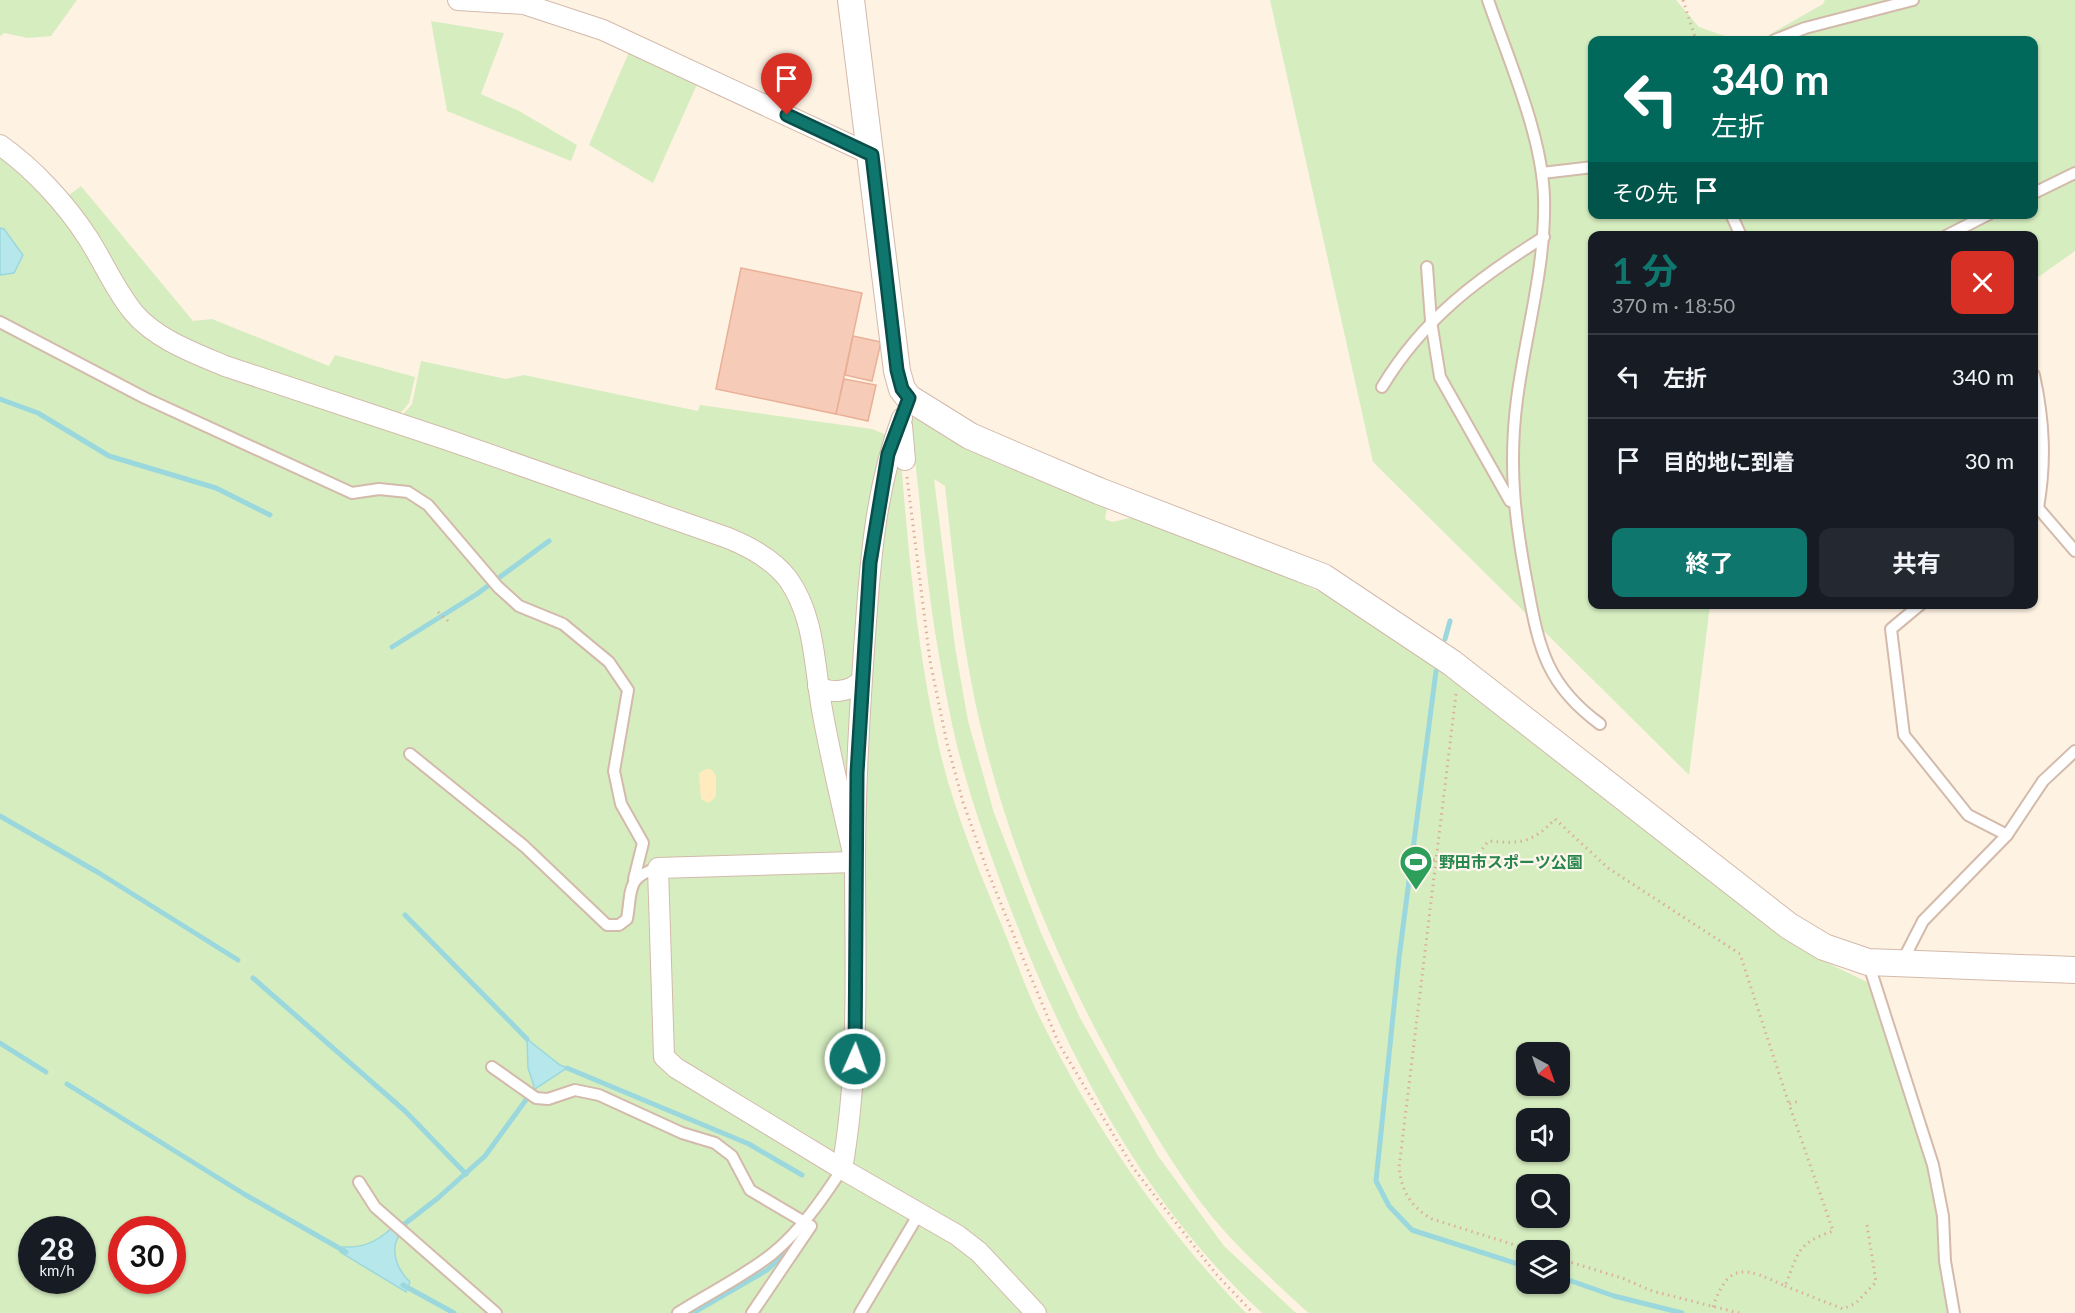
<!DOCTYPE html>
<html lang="ja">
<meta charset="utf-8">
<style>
:root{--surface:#171b24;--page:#242831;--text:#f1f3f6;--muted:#9ea1a6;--line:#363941;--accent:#0f766e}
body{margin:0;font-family:Lato,"Noto Sans JP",sans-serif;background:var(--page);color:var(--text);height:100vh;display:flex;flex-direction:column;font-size:22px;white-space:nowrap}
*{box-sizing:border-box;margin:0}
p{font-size:20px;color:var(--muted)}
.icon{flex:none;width:33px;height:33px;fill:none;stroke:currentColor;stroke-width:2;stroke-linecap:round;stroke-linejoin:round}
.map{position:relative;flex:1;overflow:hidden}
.side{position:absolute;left:1588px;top:231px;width:450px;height:378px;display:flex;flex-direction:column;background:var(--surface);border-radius:12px;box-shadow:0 2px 4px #0004}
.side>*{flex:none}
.guide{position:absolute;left:1588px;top:36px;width:450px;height:183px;border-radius:12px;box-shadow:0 2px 4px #0004;background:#00695c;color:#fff;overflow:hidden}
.needle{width:39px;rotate:140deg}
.tools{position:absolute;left:1516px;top:1042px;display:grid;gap:12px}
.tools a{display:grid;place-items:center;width:54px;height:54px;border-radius:12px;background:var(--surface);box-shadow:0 2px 4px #0004;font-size:30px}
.speed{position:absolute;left:18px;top:1216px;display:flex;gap:12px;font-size:30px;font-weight:700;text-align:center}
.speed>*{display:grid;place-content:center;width:78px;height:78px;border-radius:50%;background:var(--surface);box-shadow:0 2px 4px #0004;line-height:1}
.speed small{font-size:15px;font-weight:400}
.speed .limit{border:9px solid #d22;background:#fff;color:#111}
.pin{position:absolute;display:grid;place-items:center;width:51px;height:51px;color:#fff;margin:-62px -26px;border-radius:50% 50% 50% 0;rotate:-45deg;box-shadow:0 0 6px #0007}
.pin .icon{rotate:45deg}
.me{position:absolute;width:66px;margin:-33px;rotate:2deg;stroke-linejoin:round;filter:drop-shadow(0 0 4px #0008)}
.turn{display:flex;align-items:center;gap:21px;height:126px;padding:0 24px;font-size:27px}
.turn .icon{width:78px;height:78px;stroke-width:2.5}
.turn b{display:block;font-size:42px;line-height:51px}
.then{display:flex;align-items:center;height:57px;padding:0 24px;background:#0003;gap:12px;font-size:22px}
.round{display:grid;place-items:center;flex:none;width:63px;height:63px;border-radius:12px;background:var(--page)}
.summary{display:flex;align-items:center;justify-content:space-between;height:102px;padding:0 24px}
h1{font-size:36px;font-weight:700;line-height:45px;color:var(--accent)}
.button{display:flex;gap:12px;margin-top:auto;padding:12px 24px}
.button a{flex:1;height:69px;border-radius:12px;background:var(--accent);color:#fff;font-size:24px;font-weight:700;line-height:69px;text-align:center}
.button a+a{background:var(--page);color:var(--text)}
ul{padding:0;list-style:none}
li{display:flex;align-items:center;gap:18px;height:84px;padding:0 24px;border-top:2px solid var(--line)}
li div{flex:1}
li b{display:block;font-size:22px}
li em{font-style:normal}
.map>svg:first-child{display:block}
.green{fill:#d6edc0;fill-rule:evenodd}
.sand{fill:#ffebbd}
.water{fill:#b6e7ea;stroke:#9bd8dd;stroke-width:1.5}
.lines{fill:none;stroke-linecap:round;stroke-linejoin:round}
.stream{stroke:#9bd8dd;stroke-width:5}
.building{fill:#f6ccb8;stroke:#eab097;stroke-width:1.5}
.service-casing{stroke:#d3baab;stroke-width:14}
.minor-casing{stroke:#d3baab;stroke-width:22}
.tertiary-casing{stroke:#d3baab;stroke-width:28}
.path{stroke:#dbaf9b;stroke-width:3;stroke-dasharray:1.5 4.5;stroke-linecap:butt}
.service{stroke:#fff;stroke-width:10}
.minor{stroke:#fff;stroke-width:20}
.tertiary{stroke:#fff;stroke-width:26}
.route-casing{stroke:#0a4d48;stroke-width:15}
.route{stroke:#0f766e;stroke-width:10}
.labels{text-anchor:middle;stroke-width:4.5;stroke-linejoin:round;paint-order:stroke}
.leisure-label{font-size:16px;font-weight:bold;fill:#27864d;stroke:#fff6ec;text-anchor:start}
</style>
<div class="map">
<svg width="2075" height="1313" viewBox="0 0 2075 1313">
<rect width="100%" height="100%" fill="#fef2e3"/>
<!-- green -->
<g class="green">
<polygon points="0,0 77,0 51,36 28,38 4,33 0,36"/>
<polygon points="1270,0 1676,0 1699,27 1736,40 1593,40 1593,214 2034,214 2034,40 1760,40 1823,4 1825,0 2075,0 2075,251 2034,280 2034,236 1593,236 1593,604 1710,605 1689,775 1373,462"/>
<polygon points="431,21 504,33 481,94 519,111 577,145 571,161 447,111"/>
<polygon points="629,52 698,82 653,183 589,145"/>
<path d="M0 151 51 200 131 317 391 427 761 560 796 602 844 858 652 862 658 1045 911 1214 907 1226 854 1313H0ZM32 1230H82V1281H32ZM122 1230H172V1281H122Z"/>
<polygon points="81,186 193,321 212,319 329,366 335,355 415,377 409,403 397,417 213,355 149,318 64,199"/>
<polygon points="421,361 506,379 524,375 698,411 700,405 872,429 889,436 855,679 825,684 782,563 400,418 412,404"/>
<path d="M916 417 1108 503 1105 519 1112 522 1139 516 1185 530 1331 597 1465 687 1809 954 1867 982 1927 1165 1936 1203 1947 1313H1309L1305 1310C1273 1280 1241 1251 1213 1218 1183 1181 1158 1139 1134 1099 1066 983 1012 858 981 728 962 648 954 567 945 486L934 479 955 647 968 721 994 813 1041 933 1080 1018 1158 1156 1224 1246 1296 1313H1262C1142 1203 1065 1051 1008 902 985 840 963 779 950 714 940 664 931 613 926 563 920 515 918 469 909 421ZM1527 1053H1560V1086H1527ZM1527 1119H1560V1152H1527ZM1527 1185H1560V1218H1527ZM1527 1251H1560V1284H1527Z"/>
<path d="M899 436C907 536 915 636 936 734 950 801 976 864 1002 926 1014 955 1024 984 1037 1012 1091 1122 1160 1225 1246 1313H1045L852 1168 869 628Z"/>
<polygon points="854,695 852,809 825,699"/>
<polygon points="852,868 851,1003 837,1158 669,1055 666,871"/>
<polygon points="924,1223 981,1262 1025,1313 866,1313 913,1233"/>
</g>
<!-- sand -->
<polygon class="sand" points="706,769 711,769 716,776 716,796 709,803 701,799 699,773"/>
<!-- water -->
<g class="water">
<polygon points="0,228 4,229 23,255 14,273 0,275"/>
<polygon points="527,1039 560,1065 567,1068 532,1091 534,1086 528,1068"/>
<path d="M392 1228 400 1234C389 1249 397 1270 410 1282L406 1292 340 1252 342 1247C364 1248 376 1242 392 1228Z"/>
</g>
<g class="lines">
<!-- stream -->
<g class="stream">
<polyline points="0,399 38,413 109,456 216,488 270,515"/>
<polyline points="1445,639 1450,621"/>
<polyline points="392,647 477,594 549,541"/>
<polyline points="1436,671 1399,958 1376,1181 1389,1206 1412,1230 1527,1267"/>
<polyline points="0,816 99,873 238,960"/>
<polyline points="405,915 527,1039"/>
<polyline points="253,978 405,1111 466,1174"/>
<polyline points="0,1043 46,1072"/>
<polyline points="567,1068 749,1144 802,1175"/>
<polyline points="67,1084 244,1194 346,1252"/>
<polyline points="398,1229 438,1198 485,1156 531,1093"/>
<polyline points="1560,1277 1614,1296 1682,1313"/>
<polyline points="403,1285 454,1313"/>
<polyline points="693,1313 767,1270 784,1255"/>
</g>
</g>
<!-- building -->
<g class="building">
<polygon points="741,268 862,293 836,414 716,389"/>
<polygon points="853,336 881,342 872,381 845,375"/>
<polygon points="844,379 876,385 868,421 836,414"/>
</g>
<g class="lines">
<!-- service casing -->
<g class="service-casing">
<g id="service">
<path d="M1488 0C1508 58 1542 135 1544 197 1546 266 1526 331 1517 399 1508 467 1515 522 1528 589 1539 650 1548 686 1600 724"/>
<polyline points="1775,40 1805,28 1913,0"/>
<polyline points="1542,173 1593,167"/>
<polyline points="2034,193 2075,173"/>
<polyline points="1731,214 1741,236"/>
<polyline points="1946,236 1989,214"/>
<polyline points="1427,267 1431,321 1440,377 1510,501"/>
<polyline points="0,322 145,398 352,493 379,489 408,492 428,505 498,587 519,606 563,624 609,662 628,690 614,771 621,804 643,843 634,879"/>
<path d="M2034 375C2044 421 2046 461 2038 508L2075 551"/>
<path d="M1382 387C1423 319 1477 279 1544 237"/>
<polyline points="1921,604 1891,629 1904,735 1968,815 2007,835"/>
<path d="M410 754 524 846 607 925H619L627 919C632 890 626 877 658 868"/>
<polyline points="1868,962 1933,1165 1943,1216 1945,1261 1954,1313"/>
<polyline points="1902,962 1923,921 2007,835 2043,781 2075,751"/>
<polyline points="492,1067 536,1098 548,1099 575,1090 599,1095 682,1133 715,1143 732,1156 750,1190 811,1226 752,1313"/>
<polyline points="359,1182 375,1207 496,1313"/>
<path d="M678 1313C709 1293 743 1277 772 1254 800 1231 822 1200 842 1169"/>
<polyline points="860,1313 920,1212"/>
</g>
</g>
<!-- minor casing -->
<g class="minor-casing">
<g id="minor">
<polyline points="458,0 524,4 603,30 872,155"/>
<path d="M0 145C34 169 66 204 88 238 104 263 115 290 134 313 156 339 194 353 225 366L448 440 728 538C750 547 773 559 788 579 816 618 814 669 823 715 832 764 844 813 855 862"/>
<path d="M902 418C877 484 871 552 866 622 860 702 855 782 855 862 855 965 860 1068 842 1169L957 1235 979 1252 1036 1313"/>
<polyline points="902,426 905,460"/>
<path d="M818 686C831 695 851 691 861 681"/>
<polyline points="842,1169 676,1068 664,1057 658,868 855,862"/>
</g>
</g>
<!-- tertiary casing -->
<g class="tertiary-casing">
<polyline id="tertiary" points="851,0 897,371 902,389 909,398 970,436 1014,455 1099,491 1323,577 1452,663 1789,926 1824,947 1868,962 2075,970"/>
</g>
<!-- path -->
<g class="path">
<polyline points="1683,0 1696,40"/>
<polyline points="907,477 930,661 947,743 963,802 986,867 1023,958 1059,1044 1134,1169 1216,1274 1253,1313"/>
<polyline points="438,612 448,621"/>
<path d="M1456 694 1399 1168C1402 1192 1411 1207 1432 1219L1534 1251"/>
<path d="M1427 859C1457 863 1471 868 1488 841 1521 844 1532 843 1555 819L1608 868 1740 954 1789 1104"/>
<polyline points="1560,1259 1622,1278 1652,1291 1739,1313"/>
<polyline points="1785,1286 1843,1309 1856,1303 1876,1282 1867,1225"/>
<path d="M1713 1307C1729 1260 1746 1268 1785 1286 1799 1252 1796 1244 1833 1231L1789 1104 1799 1101"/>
</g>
<!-- service -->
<use href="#service" class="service"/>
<!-- minor -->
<use href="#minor" class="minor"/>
<!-- tertiary -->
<use href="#tertiary" class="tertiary"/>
</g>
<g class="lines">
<!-- route casing -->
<g class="route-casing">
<polyline id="route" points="787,115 872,155 897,370 902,389 909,398 888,454 870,563 857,773 855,1059"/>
</g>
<!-- route -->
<use href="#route" class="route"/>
</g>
<!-- icons -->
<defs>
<g id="stadium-pin" transform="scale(1.725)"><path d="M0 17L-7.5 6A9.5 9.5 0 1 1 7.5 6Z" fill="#2e9e5b" stroke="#fff6ec"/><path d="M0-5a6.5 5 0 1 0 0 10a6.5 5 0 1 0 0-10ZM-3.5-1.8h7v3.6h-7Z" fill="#fff"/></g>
</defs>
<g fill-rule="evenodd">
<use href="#stadium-pin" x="1416" y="862"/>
</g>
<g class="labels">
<!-- leisure labels -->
<g class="leisure-label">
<text x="1439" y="868">野田市スポーツ公園</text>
</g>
</g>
</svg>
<div class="tools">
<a><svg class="needle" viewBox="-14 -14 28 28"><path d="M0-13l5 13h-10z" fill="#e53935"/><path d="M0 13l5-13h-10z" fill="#9ea1a6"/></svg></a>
<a><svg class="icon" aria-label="sound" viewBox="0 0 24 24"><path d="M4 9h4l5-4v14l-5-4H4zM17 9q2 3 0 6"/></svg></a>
<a><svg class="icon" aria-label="search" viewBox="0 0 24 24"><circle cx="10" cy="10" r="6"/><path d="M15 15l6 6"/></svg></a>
<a><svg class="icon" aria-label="layers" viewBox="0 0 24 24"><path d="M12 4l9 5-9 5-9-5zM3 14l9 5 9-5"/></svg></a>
</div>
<div class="speed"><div>28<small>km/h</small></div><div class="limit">30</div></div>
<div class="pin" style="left:787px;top:115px;background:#d93025"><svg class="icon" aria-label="arrive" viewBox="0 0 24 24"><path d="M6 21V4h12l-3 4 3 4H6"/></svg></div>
<svg class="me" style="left:855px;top:1059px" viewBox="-20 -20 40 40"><circle r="17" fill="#0f766e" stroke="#fff" stroke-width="3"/><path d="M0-11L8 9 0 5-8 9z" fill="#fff"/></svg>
<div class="guide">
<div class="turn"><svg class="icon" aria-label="left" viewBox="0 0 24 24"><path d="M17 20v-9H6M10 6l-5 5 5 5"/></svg><div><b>340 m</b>左折</div></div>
<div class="then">その先<svg class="icon" aria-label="arrive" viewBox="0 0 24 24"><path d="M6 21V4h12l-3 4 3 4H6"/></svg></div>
</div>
<section class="side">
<div class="summary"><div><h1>1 分</h1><p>370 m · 18:50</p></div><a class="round" style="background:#d93025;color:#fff"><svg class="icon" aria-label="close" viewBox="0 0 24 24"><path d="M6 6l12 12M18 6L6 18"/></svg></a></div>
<ul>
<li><svg class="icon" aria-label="left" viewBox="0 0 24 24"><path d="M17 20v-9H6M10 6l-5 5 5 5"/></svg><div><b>左折</b></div><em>340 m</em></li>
<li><svg class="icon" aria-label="arrive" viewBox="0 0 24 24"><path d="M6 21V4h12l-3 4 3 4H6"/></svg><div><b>目的地に到着</b></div><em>30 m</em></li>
</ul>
<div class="button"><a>終了</a><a>共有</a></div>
</section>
</div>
